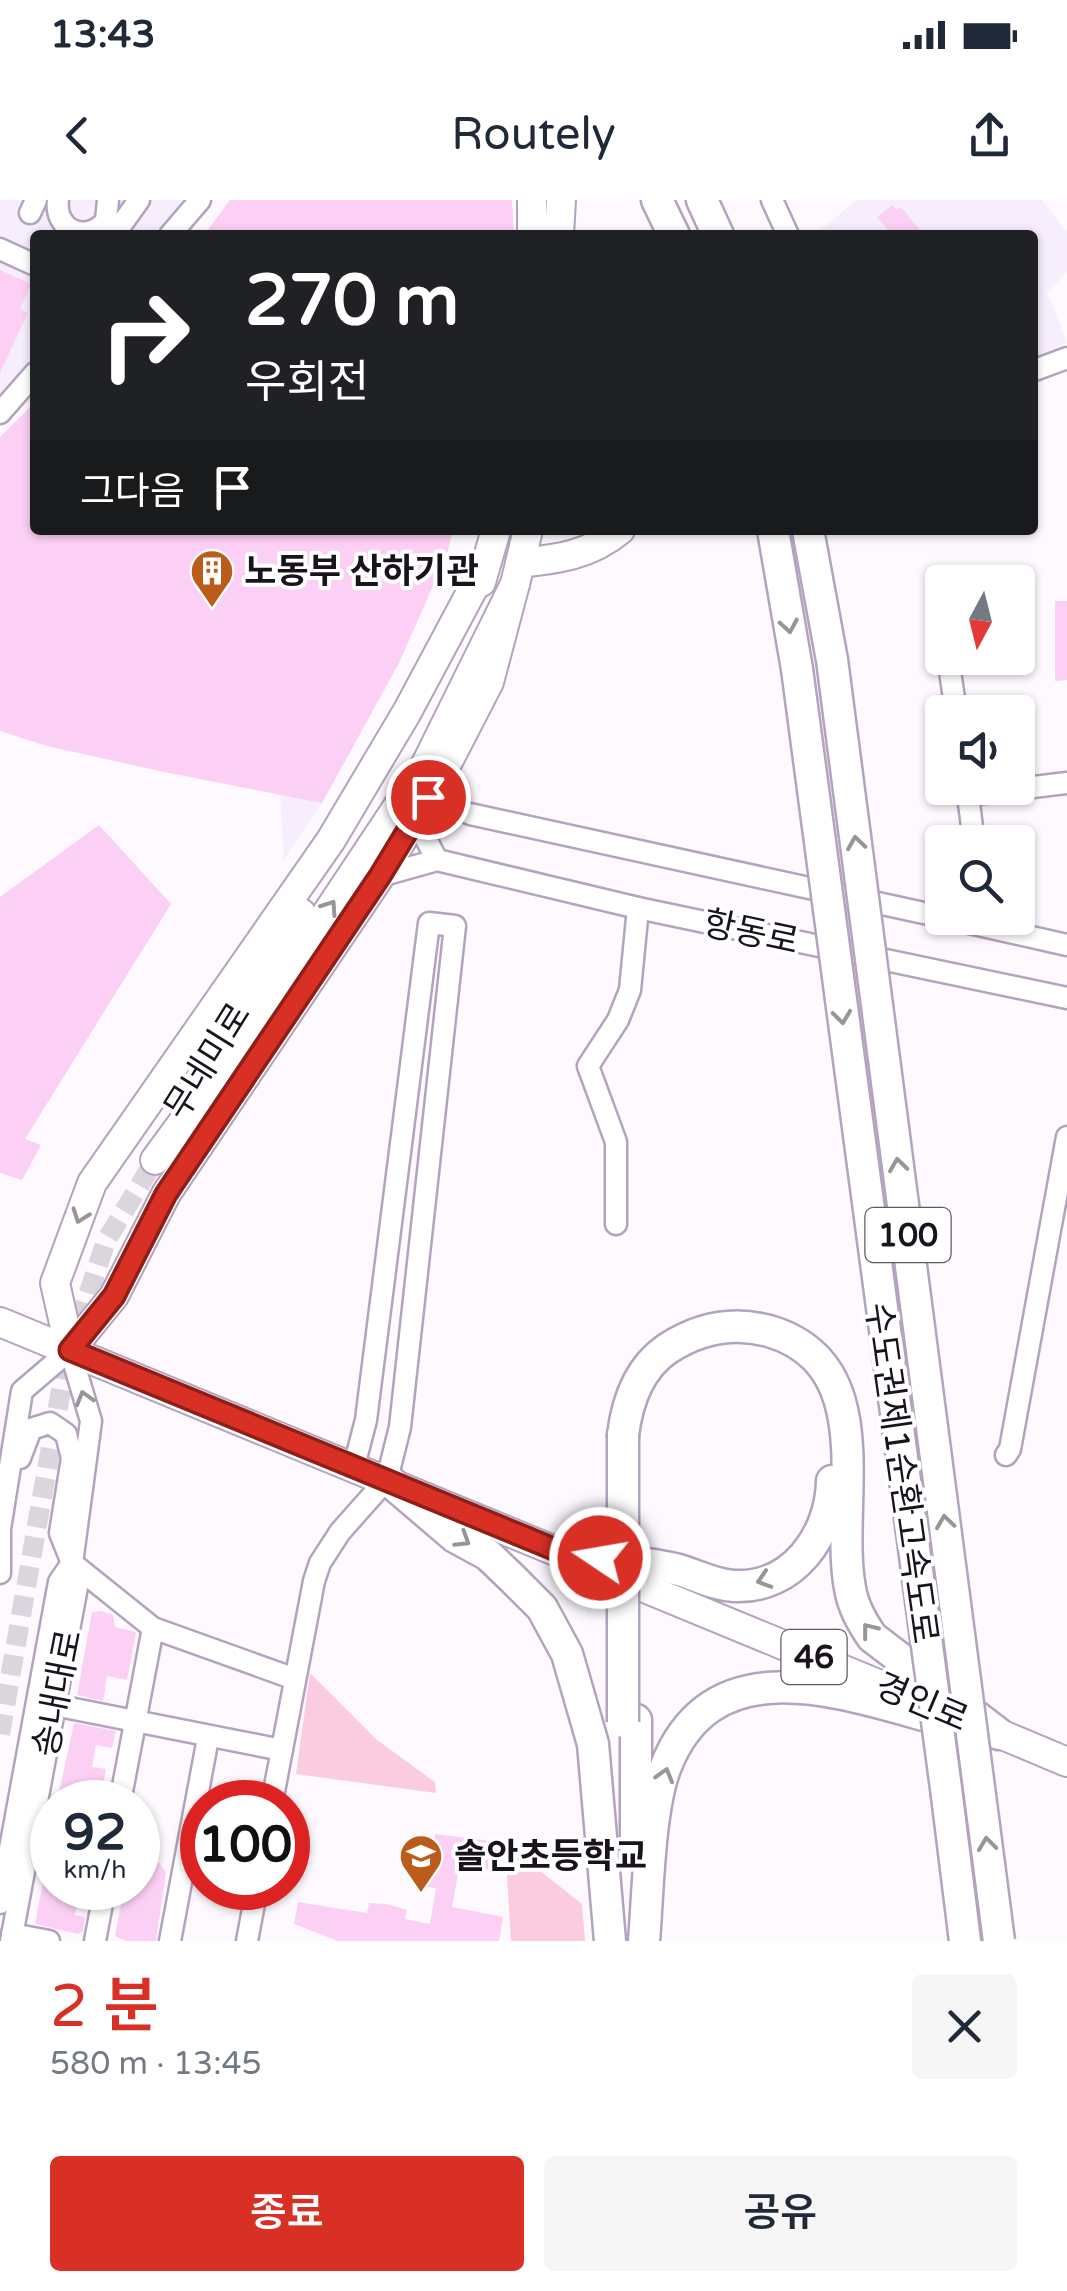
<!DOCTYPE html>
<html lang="ko">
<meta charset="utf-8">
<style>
:root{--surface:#fff;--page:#f6f6f7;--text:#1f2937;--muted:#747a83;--accent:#d93025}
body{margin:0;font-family:"Varela Round","Noto Sans KR",sans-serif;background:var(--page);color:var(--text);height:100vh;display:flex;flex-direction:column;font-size:38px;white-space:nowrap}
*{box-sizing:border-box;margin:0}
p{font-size:32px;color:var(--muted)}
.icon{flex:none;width:55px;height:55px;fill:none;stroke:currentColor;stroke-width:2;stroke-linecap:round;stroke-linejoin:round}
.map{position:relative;height:1741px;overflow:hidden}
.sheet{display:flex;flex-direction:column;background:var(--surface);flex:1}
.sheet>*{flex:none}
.banner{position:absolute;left:30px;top:30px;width:1008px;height:305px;border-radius:10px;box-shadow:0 2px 8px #0004;background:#202124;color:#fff;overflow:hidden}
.needle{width:65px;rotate:187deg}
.fabs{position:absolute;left:925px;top:365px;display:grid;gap:20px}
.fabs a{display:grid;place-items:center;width:110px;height:110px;border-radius:10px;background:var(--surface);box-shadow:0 2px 8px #0004;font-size:50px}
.speed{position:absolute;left:30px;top:1580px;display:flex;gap:20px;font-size:50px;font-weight:700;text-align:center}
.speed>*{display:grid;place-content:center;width:130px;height:130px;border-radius:50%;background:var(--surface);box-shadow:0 2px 8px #0004;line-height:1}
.speed small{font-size:25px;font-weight:400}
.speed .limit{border:15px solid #d22;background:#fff;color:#111}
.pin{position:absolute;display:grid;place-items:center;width:85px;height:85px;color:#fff;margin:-42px;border:5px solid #fff;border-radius:50%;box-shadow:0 2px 10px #0007}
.me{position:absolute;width:110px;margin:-55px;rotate:282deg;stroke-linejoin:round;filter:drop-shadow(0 0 8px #0008)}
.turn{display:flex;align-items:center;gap:35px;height:210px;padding:0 50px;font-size:45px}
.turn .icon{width:130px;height:130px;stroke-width:2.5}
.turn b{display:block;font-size:70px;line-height:85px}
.then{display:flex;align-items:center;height:95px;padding:0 50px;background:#0003;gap:20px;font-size:38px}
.round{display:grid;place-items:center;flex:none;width:105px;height:105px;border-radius:10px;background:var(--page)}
.headline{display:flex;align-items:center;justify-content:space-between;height:170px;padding:0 50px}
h1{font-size:60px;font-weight:600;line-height:75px;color:var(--accent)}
.action{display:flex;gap:20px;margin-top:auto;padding:20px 50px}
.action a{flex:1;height:115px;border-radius:10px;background:var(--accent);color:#fff;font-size:40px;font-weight:600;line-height:115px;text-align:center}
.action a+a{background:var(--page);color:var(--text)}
.status{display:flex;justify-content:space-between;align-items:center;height:70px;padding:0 50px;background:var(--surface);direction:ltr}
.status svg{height:28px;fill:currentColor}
header{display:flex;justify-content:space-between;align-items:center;height:130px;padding:0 50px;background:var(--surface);font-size:45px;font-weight:600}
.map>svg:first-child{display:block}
.built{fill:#f6eefc}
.green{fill:#fbcce0}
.building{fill:#fcd0f5}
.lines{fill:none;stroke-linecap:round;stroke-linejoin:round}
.minor-tunnel{stroke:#dbd6dd;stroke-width:20;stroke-dasharray:20 10;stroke-linecap:butt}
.minor-casing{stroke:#b3a3be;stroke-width:25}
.major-casing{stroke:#b3a3be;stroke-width:32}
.highway-casing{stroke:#b3a3be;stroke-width:35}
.minor{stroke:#fff;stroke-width:20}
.major{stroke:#fff;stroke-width:28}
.highway{stroke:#fff;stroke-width:30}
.highway-bridge-casing{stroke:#b3a3be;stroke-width:35;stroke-linecap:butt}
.highway-bridge{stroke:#fff;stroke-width:30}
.oneway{stroke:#989599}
.route-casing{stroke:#8d1f18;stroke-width:25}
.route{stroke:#d93025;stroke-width:18}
.labels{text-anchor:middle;stroke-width:8;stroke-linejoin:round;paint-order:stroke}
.shield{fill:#fff;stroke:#5e5a61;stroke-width:2.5}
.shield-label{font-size:32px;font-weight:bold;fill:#19131d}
.poi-label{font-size:35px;font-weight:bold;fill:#19131d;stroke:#fff;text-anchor:start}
.street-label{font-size:35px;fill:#19131d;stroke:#fff}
</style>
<div class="status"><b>13:43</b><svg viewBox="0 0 49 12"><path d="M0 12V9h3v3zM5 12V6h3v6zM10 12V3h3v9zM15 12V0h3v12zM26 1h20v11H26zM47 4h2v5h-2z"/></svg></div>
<header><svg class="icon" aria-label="back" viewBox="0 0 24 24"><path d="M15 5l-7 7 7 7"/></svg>Routely<svg class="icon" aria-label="share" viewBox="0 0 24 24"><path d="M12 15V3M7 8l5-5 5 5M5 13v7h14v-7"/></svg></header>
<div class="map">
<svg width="1067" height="1741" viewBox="0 0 1067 1741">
<rect width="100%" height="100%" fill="#fdf9ff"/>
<!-- built -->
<g class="built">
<polygon points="0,0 191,0 160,35 35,35 35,160 0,197"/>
<polygon points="857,0 1042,0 1067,32 1067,72 1047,92 1067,143 1033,157 1032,35 814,35"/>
<polygon points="280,593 322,603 284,660"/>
</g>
<!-- green -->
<g class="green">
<polygon points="310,1473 377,1540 435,1582 436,1593 296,1574"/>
<polygon points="505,1643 582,1704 585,1741 511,1741"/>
</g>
<!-- building -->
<g class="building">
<polygon points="230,0 512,0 514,35 204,35"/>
<polygon points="892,5 897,10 901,7 924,35 892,35 877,17"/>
<polygon points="0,70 31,84 20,109 28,113 0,173"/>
<polygon points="35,202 35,330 453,330 447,354 399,463 322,603 169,573 47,546 0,531 0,237"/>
<polygon points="1055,401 1067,401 1067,480 1055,481"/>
<polygon points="99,625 171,704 25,939 41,945 22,980 0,973 0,697"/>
<polygon points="101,1411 113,1415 115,1427 136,1432 127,1480 107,1476 103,1501 77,1495 92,1412"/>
<polygon points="74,1523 116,1531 112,1548 96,1545 92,1567 106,1569 102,1592 91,1590 88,1602 57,1602"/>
<polygon points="435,1634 499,1642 495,1670 459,1668 452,1707 503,1717 499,1741 338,1741 294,1724 298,1702 367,1713 369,1703 387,1704 407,1710 405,1719 430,1724 436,1688 427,1687"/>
<polygon points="138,1657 159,1663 166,1672 156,1741 126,1741 115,1736 124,1688 138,1688"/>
<polygon points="47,1660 52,1661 52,1688 80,1688 75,1715 85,1717 83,1731 78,1734 35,1724"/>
</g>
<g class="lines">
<!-- minor-tunnel -->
<polyline class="minor-tunnel" points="0,1534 66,1162 106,1041 155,960"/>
<!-- minor casing -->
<g class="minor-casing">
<g id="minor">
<path d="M58 0C54 30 86 44 106 21L108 0"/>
<polyline points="772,0 788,35"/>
<polyline points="30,13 36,0"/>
<polyline points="114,35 139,0"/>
<polyline points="170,35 200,0"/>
<polyline points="0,49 35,65"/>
<polyline points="1032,171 1067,158"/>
<polyline points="0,213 35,173"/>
<polyline points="948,458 956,512"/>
<polyline points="967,588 974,642"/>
<polyline points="968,595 1067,583"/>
<polyline points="470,614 942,717"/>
<polyline points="415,618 437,660"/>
<polyline points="380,676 437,660 638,708 1067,798"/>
<polyline points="947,718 1067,745"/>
<polyline points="616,1024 616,942 588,866 618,820 630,790 638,708"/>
<polyline points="1006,1255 1010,1249 1067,937"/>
<polyline points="20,1258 31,1229 50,1223 66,1234 72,1258 60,1333 72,1363 153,1428 295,1479"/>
<polyline points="0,1373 0,1329 22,1191 70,1150 91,1221 72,1363 77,1387 11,1741"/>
<polyline points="54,1505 282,1550"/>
<polyline points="120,1602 153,1428"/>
<polyline points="272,1602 314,1381 320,1363 340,1332 387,1279 400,1227 455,726 429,723 366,1220 354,1266"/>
<polyline points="0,1703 59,1382 72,1363"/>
<polyline points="12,1734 49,1741"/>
<polyline points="95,1741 105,1688"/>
<polyline points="170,1741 208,1538"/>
<polyline points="247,1741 257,1688"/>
</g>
</g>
<!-- major casing -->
<g class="major-casing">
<g id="major">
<polyline points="532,35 532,0"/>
<polyline points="559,35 561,0"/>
<path d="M520 363C558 359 590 355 620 330"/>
<polyline points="481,382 496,330"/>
<polyline points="214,849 301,713"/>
<polyline points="155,960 236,850 426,564 515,384 528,330"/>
<polyline points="0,1122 936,1508"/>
<polyline points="70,1150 55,1083 92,983 331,640 407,512 484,368"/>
<polyline points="70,1150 114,1096 166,994 380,676 440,577 489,482 515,384"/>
<polyline points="981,1526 1067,1562"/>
</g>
</g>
<!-- highway casing -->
<g class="highway-casing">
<g id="highway">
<polyline points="657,0 674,35"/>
<polyline points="702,0 718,35"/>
<path d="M623 1235C627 1203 638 1169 667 1149 699 1128 732 1121 769 1131 884 1165 834 1303 850 1388 853 1407 862 1422 872 1437L999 1534"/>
<polyline points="387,1279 455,1337 488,1355 512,1378 542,1408 567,1454 593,1544 610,1741"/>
<path d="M561 1352C599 1358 638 1361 675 1369 695 1374 713 1385 734 1386 793 1389 831 1335 832 1281"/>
<polyline points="636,1520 636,1648"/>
<polyline points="947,1596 965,1741"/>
<path d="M644 1741C648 1694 649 1608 666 1566 717 1437 859 1500 957 1524"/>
</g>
</g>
<!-- minor -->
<use href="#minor" class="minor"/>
<!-- major -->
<use href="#major" class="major"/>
<!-- highway -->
<use href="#highway" class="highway"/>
<!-- highway-bridge casing -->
<g class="highway-bridge-casing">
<g id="highway-bridge">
<polyline points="773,330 797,469 947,1596"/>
<polyline points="808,330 832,460 999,1741"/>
<polyline points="623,1522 623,1235"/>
</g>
</g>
<!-- highway-bridge -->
<use href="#highway-bridge" class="highway-bridge"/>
</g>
<!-- one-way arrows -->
<defs><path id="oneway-chevron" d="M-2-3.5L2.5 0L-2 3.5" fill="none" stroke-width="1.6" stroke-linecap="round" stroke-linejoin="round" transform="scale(2.5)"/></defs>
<g class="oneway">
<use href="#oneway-chevron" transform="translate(789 426) rotate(80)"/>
<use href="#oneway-chevron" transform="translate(856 643) rotate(-98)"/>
<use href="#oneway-chevron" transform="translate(330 707) rotate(-56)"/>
<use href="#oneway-chevron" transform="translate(842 817) rotate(83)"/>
<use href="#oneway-chevron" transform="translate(898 965) rotate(-98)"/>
<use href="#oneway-chevron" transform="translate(80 1016) rotate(110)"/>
<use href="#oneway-chevron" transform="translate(84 1198) rotate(-106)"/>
<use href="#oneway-chevron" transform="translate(945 1322) rotate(-98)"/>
<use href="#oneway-chevron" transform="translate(463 1340) rotate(32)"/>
<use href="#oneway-chevron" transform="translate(764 1380) rotate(162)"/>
<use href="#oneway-chevron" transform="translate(869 1430) rotate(-128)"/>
<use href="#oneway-chevron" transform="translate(665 1575) rotate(-74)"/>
<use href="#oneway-chevron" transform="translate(987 1644) rotate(-97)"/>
</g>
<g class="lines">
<!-- route casing -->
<g class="route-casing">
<polyline id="route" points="428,597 380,676 166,994 114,1096 70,1150 561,1352 600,1358"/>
</g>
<!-- route -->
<use href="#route" class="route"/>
</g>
<!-- icons -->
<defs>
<g id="building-pin" transform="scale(2.25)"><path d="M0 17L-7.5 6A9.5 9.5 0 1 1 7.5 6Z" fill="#bc5c1b" stroke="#fff"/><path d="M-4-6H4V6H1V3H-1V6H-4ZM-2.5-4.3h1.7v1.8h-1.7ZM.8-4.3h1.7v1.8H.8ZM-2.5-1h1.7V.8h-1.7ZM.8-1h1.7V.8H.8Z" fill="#fff"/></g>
<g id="school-pin" transform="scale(2.25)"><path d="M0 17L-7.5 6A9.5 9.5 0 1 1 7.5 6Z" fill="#bc5c1b" stroke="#fff"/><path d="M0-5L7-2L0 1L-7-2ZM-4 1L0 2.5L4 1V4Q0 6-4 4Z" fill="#fff"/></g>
</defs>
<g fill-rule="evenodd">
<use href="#building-pin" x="212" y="371"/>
<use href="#school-pin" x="421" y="1656"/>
</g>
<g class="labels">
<!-- shield labels -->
<g class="shield">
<rect x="865.5" y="1008" width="85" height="54" rx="8"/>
<rect x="781.5" y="1430" width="65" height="54" rx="8"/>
</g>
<g class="shield-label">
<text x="908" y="1046">100</text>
<text x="814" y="1468">46</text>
</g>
<!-- poi labels -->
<g class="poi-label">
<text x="244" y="383">노동부 산하기관</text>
<text x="454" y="1668">솔안초등학교</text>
</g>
<!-- street labels -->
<g class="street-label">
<text transform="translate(751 732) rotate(12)" y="12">항동로</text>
<text transform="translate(207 861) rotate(-58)" y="12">무네미로</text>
<text transform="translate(902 1273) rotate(82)" y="12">수도권제1순환고속도로</text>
<text transform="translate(57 1493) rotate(-79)" y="12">송내대로</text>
<text transform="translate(922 1502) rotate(23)" y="12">경인로</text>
</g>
</g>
</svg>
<div class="fabs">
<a><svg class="needle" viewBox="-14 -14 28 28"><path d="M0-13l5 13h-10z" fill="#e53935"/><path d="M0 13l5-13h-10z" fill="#747a83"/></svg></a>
<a><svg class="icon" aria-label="sound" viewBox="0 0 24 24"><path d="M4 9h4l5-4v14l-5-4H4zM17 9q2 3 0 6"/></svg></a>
<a><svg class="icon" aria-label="search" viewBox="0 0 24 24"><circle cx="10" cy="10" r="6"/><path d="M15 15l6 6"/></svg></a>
</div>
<div class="speed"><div>92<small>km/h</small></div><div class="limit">100</div></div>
<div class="pin" style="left:428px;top:597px;background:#d93025"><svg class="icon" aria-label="arrive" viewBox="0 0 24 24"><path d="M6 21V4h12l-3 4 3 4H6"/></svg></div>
<svg class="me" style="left:600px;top:1358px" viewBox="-20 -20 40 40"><circle r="17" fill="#d93025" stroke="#fff" stroke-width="3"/><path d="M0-11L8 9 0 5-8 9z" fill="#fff"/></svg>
<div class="banner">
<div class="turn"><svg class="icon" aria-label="right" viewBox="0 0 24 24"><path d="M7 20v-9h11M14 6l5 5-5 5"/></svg><div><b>270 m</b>우회전</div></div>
<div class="then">그다음<svg class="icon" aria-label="arrive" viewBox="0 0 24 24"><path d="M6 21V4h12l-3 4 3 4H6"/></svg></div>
</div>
</div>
<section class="sheet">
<div class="headline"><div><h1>2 분</h1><p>580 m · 13:45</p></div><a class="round"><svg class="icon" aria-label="close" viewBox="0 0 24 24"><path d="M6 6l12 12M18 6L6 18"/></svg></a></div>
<div class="action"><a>종료</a><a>공유</a></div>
</section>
